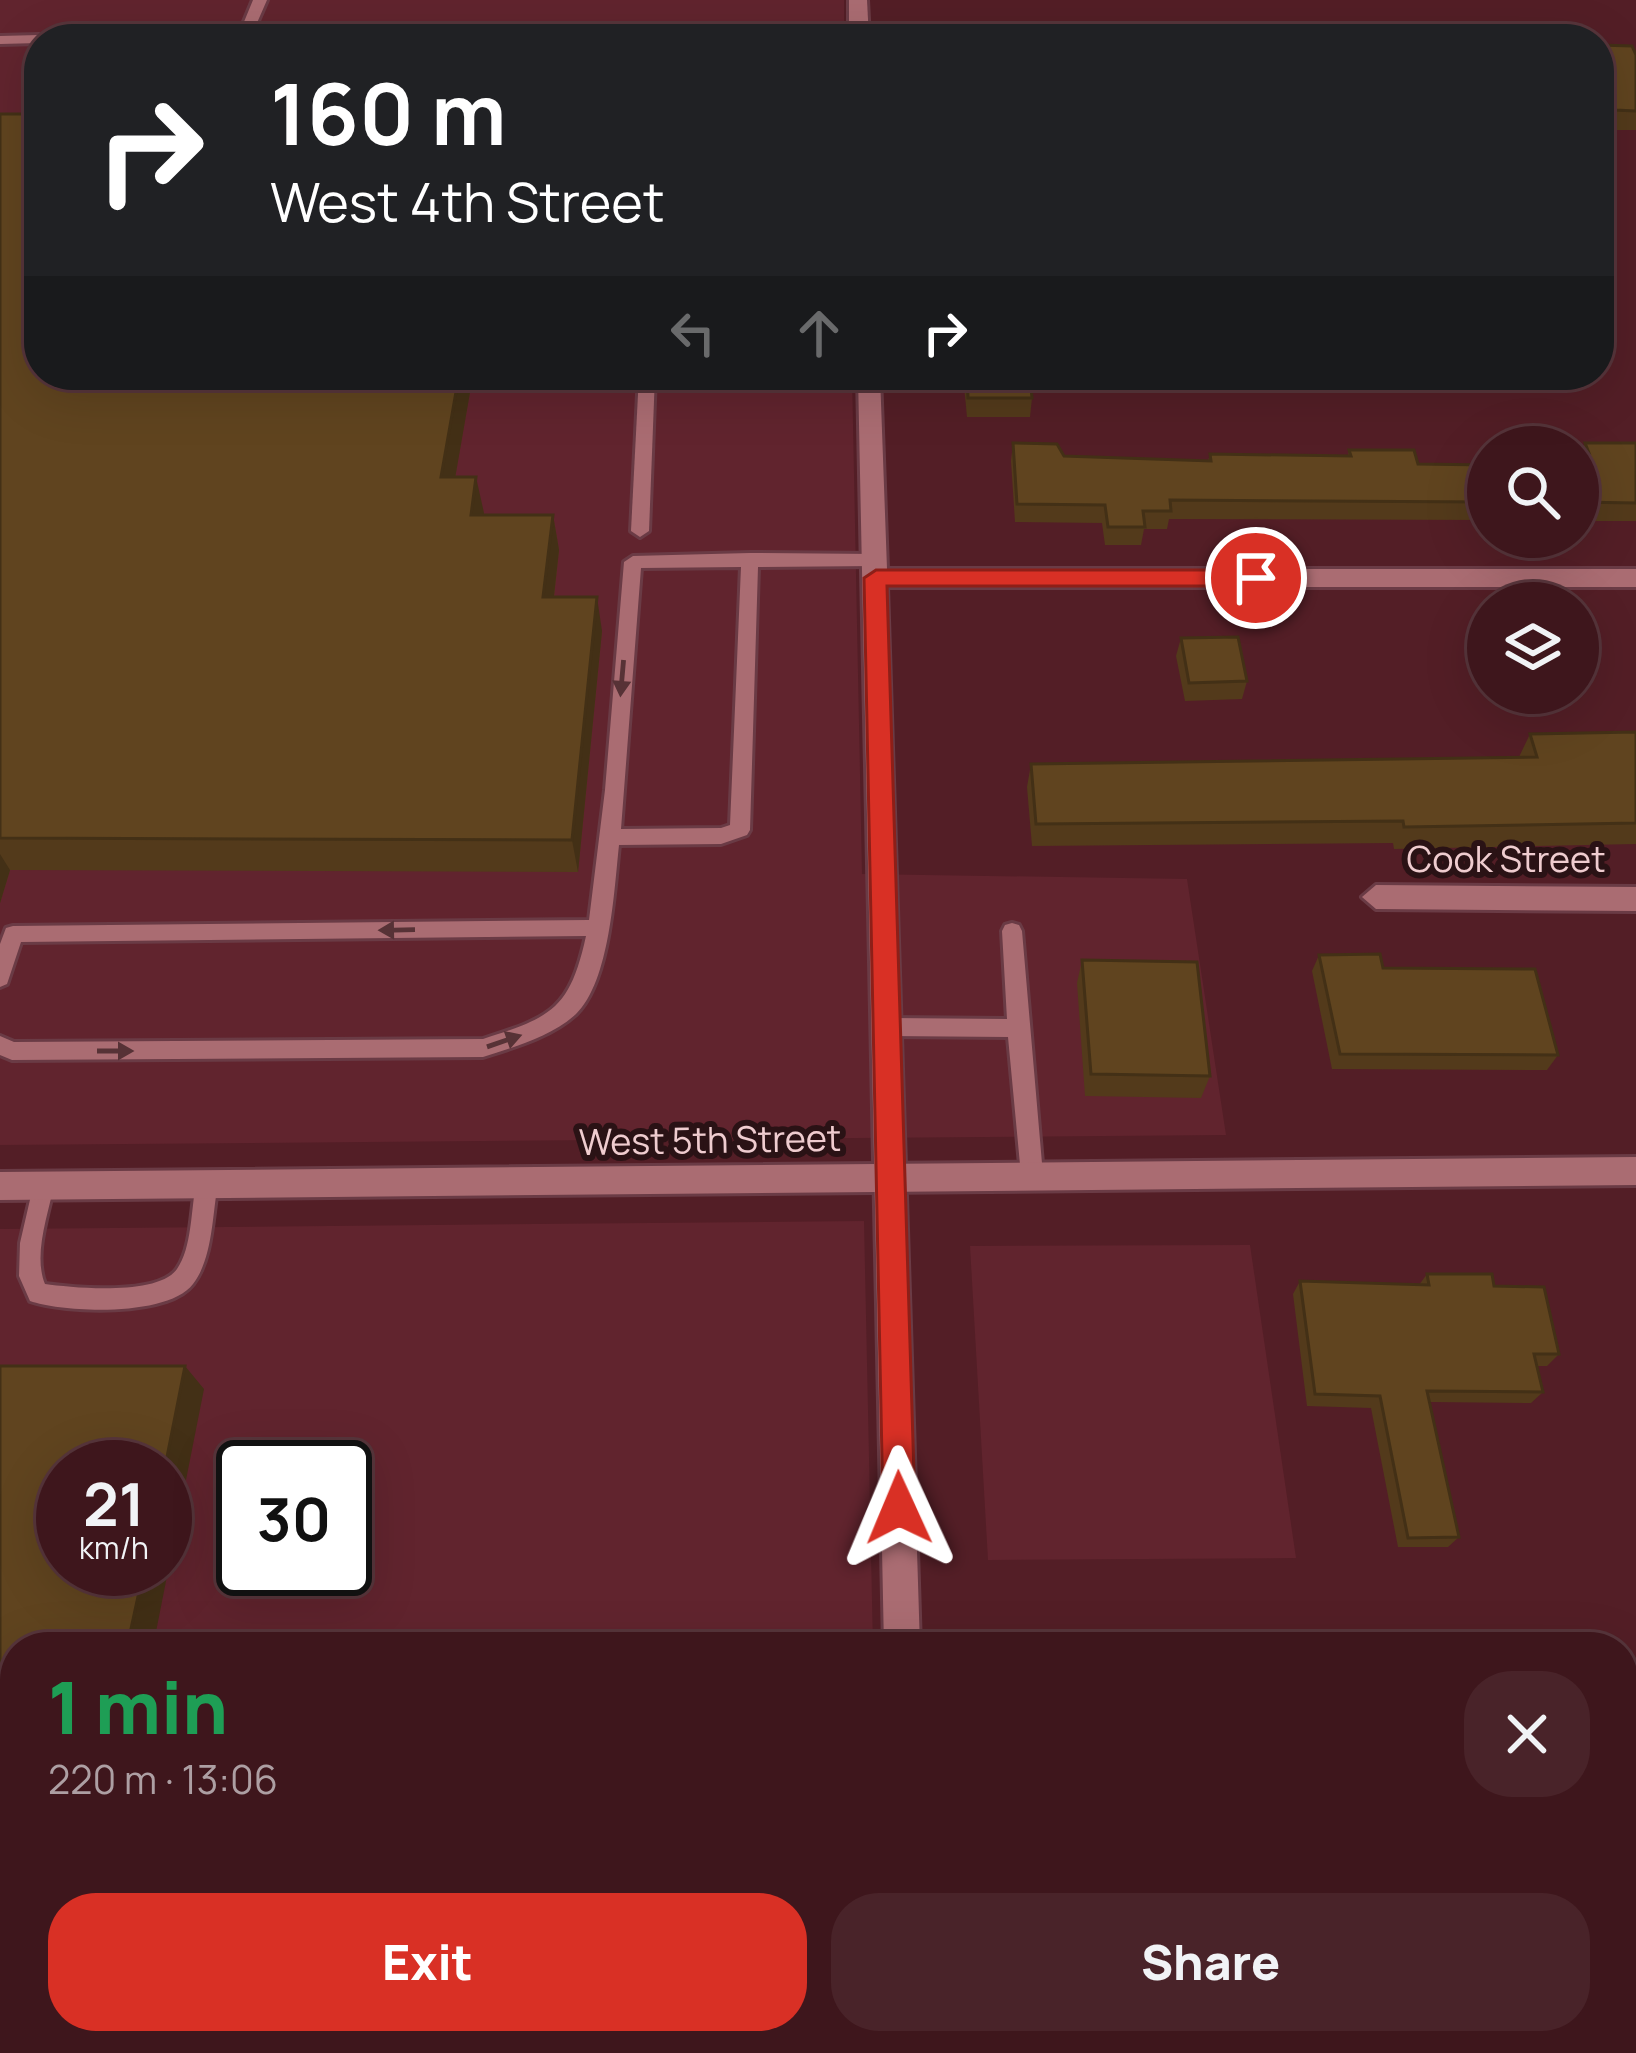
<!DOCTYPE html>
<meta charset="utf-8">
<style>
:root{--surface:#3e161c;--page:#492329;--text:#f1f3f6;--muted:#ad9fa3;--line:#57353b;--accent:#d93025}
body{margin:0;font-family:Manrope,sans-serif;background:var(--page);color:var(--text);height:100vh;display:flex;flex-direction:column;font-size:45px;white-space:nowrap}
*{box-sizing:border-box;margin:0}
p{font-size:39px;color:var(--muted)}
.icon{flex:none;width:66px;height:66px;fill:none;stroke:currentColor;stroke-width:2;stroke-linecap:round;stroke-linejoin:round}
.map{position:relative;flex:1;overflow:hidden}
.side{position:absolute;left:0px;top:1632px;width:1638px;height:423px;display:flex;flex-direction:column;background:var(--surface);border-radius:48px 48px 0 0;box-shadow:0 12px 48px #0002,0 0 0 3px var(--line)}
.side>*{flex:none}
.banner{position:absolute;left:24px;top:24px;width:1590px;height:366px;border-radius:48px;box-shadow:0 12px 48px #0002,0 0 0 3px var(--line);background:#202124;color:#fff;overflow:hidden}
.fabs{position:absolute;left:1467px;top:426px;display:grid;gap:24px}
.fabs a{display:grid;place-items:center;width:132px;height:132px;border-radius:50%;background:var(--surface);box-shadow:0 12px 48px #0002,0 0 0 3px var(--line);font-size:60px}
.speed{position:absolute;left:36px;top:1440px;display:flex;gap:24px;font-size:60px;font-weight:700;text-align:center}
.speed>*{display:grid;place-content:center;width:156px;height:156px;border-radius:50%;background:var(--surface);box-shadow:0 12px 48px #0002,0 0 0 3px var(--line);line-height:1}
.speed small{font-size:30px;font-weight:400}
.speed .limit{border:6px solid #111;border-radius:18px;background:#fff;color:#111}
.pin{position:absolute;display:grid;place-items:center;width:102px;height:102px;color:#fff;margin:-51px;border:6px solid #fff;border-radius:50%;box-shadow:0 3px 12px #0007}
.me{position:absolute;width:132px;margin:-66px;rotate:359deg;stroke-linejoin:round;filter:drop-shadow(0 0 9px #0008)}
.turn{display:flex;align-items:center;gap:42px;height:252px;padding:0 48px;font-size:54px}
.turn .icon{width:156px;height:156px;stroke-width:2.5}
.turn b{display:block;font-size:84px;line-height:102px}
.lanes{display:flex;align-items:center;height:114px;padding:0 48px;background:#0003;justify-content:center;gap:60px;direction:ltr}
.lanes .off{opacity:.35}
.round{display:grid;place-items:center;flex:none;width:126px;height:126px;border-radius:48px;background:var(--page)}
.overview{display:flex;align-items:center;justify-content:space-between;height:204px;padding:0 48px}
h1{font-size:72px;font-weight:800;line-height:90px;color:#1e9e55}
.primary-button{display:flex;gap:24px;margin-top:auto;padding:24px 48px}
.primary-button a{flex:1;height:138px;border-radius:48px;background:var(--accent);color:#fff;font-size:48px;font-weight:800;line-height:138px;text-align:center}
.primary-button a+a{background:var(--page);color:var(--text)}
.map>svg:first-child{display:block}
.built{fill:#61242e;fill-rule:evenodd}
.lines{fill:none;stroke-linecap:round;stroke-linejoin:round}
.service-casing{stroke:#6a3b45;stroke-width:6}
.minor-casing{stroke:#6a3b45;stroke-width:6}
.tertiary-casing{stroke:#6a3b45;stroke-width:6}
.service{fill:#aa6c72;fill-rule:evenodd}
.minor{fill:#aa6c72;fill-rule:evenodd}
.tertiary{fill:#aa6c72;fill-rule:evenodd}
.wall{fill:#533a1b}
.shaded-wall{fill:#433016}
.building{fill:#60441f;stroke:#433016;stroke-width:3}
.oneway{fill:#573236}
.route{fill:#d93025;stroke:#8d1f18;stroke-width:3}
.labels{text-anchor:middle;stroke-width:12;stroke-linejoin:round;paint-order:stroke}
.street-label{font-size:36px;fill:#efcccf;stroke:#2a1215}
</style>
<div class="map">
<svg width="1636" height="2053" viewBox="0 0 1636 2053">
<rect width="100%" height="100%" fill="#531e26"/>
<!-- built -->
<g class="built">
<polygon points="0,0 844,0 844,39 39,39 39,375 852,375 862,874 1187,879 1226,1135 0,1145"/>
<path d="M864 1221 873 1647H15V2040H881V2053H0V1229ZM63 1467H165V1569H63ZM243 1467H345V1569H243Z"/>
<polygon points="1250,1245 1296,1558 988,1560 970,1246"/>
</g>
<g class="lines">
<!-- service casing -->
<g class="service-casing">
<g id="service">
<polygon points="253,0 267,0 250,39 96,39 103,35 239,34"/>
<polygon points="0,36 39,35 46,39 39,39 39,43 0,44"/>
<polygon points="639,375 655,375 649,531 640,537 631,531"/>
<path d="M750 553 875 554 884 560 875 566 758 567 750 830 747 835 721 844 619 845C614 891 610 981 576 1014 551 1037 514 1047 483 1057L12 1060 0 1055V1036L14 1042 483 1039C552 1017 570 1009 586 936L21 942 7 984 0 987V944L6 928 13 926 589 920 605 790 624 562 633 556ZM741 567 730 825 721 828 621 829 641 568Z"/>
<polygon points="1012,923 1019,925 1022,931 1043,1175 1040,1182 1032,1185 1024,1182 1021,1175 1008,1037 889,1036 882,1033 878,1027 882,1021 889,1018 1007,1019 1002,931 1005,925"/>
<path d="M207 1174 215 1177 218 1184C212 1215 213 1258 193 1284 168 1317 65 1313 30 1301L19 1276 20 1243 35 1178 43 1175 51 1178 54 1185C48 1215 33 1255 45 1284 74 1288 158 1296 177 1269 192 1248 191 1209 196 1184L199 1177Z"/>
</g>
</g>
<!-- minor casing -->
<g class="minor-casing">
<g id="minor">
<polygon points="849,0 867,0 869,39 849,39"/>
<polygon points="858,375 880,375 887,569 1636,569 1636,587 887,587 920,1647 884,1647"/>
<polygon points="1376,885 1636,887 1636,911 1376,909 1362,897"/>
<polygon points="890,2040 930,2040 931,2053 889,2053"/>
</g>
</g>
<!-- tertiary casing -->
<g class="tertiary-casing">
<polygon id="tertiary" points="1636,1157 1636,1185 0,1200 0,1172"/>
</g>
<!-- service -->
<use href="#service" class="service"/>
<!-- minor -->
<use href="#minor" class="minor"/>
<!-- tertiary -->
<use href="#tertiary" class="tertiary"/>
</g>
<!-- wall -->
<g class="wall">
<polygon points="1599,45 1636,55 1636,130 1608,130 1599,108"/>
<polygon points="0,114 473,375 455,477 484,513 483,515 553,515 559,550 554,597 602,631 578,872 10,870 0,903"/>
<polygon points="963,375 1030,375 1032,398 1030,417 967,417"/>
<polygon points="1013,443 1064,456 1208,461 1210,454 1348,456 1349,450 1418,464 1488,465 1488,520 1169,519 1167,529 1144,529 1141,545 1105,545 1102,523 1015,522 1011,461"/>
<polygon points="1585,443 1636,443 1636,521 1578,521 1578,453 1580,453"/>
<polygon points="1181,638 1247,681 1242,699 1185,701 1176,656"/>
<polygon points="1636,732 1636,844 1394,849 1393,843 1032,846 1027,787 1031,764 1519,757 1530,734"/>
<polygon points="1319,955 1383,968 1558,1055 1547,1070 1332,1069 1312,971"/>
<polygon points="1082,960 1210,1076 1201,1098 1085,1096 1077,983"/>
<polygon points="1427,1274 1494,1286 1559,1354 1547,1366 1537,1366 1543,1392 1531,1403 1430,1402 1459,1537 1448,1547 1398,1547 1371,1408 1307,1406 1293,1294 1300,1281 1419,1285"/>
</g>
<!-- shaded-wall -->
<g class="shaded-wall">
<polygon points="459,375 473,375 449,513 441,477"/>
<polygon points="476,477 484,513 478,550 471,515"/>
<polygon points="553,515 559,550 550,631 543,597"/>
<polygon points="597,597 602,631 578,872 572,840"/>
<polygon points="0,854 10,870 0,903"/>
<polygon points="185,1366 204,1389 153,1647 127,1647 144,1569 165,1569 165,1467"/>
<polygon points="47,2040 75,2040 72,2053 44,2053"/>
</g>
<!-- building -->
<g class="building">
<polygon points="1599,45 1632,46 1636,55 1636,111 1615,110 1599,70"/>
<polygon points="0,114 39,114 39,375 459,375 441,477 476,477 471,515 553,515 543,597 597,597 572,840 0,838"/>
<polygon points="967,375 1030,375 1032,398 968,398"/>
<polygon points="1013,443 1057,444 1064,456 1211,461 1210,454 1351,456 1349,450 1414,450 1418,464 1488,465 1488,502 1170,500 1171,511 1143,511 1145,527 1108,527 1105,505 1017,504"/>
<polygon points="1585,443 1636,443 1636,503 1578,502 1578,453 1589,453"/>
<polygon points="1238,637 1247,681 1189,683 1181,638"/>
<polygon points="1636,732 1636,823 1404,827 1403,821 1036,824 1031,764 1537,757 1530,734"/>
<polygon points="1380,954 1383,968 1535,969 1558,1055 1340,1054 1319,955"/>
<polygon points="1082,960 1197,962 1210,1076 1091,1074"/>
<polygon points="1427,1274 1492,1274 1494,1286 1544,1287 1559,1354 1534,1354 1543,1392 1427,1391 1459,1537 1408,1538 1380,1396 1315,1394 1300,1281 1429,1285"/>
<polygon points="0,1366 185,1366 165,1467 63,1467 63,1569 144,1569 127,1647 15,1647 15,2040 47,2040 44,2053 0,2053"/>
</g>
<!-- one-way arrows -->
<defs><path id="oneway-solid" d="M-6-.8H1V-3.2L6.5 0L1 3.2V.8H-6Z" transform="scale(3)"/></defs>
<g class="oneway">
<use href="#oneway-solid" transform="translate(622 678) rotate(95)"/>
<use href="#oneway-solid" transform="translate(397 930) rotate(179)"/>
<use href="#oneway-solid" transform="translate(504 1041) rotate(-19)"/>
<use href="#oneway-solid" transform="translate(115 1051)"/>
</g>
<!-- route -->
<polygon class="route" points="876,570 1256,570 1267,578 1256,586 887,586 915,1508 911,1519 899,1524 888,1519 883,1508 864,578"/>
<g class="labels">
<!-- street labels -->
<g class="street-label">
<text x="1506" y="872">Cook Street</text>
<text transform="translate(710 1140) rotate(-1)" y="13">West 5th Street</text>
</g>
</g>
</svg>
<div class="fabs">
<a><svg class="icon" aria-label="search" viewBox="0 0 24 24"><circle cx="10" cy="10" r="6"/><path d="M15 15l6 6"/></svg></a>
<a><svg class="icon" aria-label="layers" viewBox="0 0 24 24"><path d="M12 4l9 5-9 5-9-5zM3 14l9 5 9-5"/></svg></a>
</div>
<div class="speed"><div>21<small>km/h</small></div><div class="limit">30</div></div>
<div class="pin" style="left:1256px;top:578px;background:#d93025"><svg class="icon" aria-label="arrive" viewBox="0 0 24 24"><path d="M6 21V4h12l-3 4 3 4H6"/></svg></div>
<svg class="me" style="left:899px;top:1508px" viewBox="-20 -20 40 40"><path d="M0-17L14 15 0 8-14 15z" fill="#d93025" stroke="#fff" stroke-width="4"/></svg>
<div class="banner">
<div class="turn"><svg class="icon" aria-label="right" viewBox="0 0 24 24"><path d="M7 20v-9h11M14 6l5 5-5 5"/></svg><div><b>160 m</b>West 4th Street</div></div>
<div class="lanes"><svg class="icon off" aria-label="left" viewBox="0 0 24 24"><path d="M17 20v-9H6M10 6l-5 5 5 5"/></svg><svg class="icon off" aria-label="ahead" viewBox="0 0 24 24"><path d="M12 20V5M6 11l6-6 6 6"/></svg><svg class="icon" aria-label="right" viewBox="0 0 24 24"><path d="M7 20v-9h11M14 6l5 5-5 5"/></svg></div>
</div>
<section class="side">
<div class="overview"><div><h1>1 min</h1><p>220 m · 13:06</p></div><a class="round"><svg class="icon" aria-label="close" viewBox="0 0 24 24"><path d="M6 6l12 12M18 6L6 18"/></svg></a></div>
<div class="primary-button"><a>Exit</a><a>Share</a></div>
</section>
</div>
